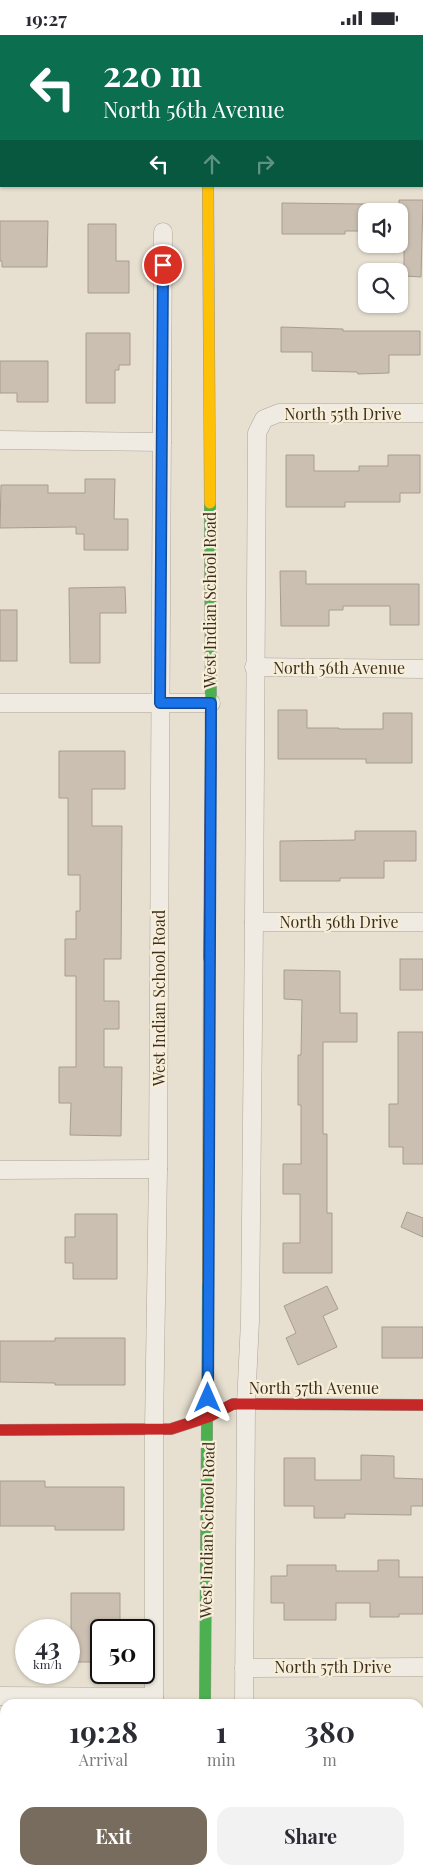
<!DOCTYPE html>
<style>
:root{--surface:#fff;--page:#f2f2f3;--text:#2b2b33;--muted:#7c7c81;--accent:#786c5e}
body{margin:0;font-family:"Playfair Display",serif;background:var(--page);color:var(--text);height:100vh;display:flex;flex-direction:column;font-size:19px;white-space:nowrap}
*{box-sizing:border-box;margin:0}
p{font-size:16px;color:var(--muted)}
.icon{flex:none;width:28px;height:28px;fill:none;stroke:currentColor;stroke-width:2;stroke-linecap:round;stroke-linejoin:round}
.map{position:relative;flex:1;overflow:hidden}
.drawer{position:absolute;left:0px;top:1664px;width:424px;height:176px;display:flex;flex-direction:column;background:var(--surface);border-radius:15px 15px 0 0;box-shadow:0 1px 4px #0004}
.drawer>*{flex:none}
.banner{position:absolute;left:0px;top:0px;width:424px;height:152px;box-shadow:0 1px 4px #0004;background:#0b6e4f;color:#fff;overflow:hidden}
.tools{position:absolute;left:358px;top:168px;display:grid;gap:10px}
.tools a{display:grid;place-items:center;width:50px;height:50px;border-radius:10px;background:var(--surface);box-shadow:0 1px 4px #0004;font-size:25px}
.speed{position:absolute;left:15px;top:1584px;display:flex;gap:10px;font-size:25px;font-weight:700;text-align:center}
.speed>*{display:grid;place-content:center;width:65px;height:65px;border-radius:50%;background:var(--surface);box-shadow:0 1px 4px #0004;line-height:1}
.speed small{font-size:12px;font-weight:400}
.speed .limit{border:2px solid #111;border-radius:8px;background:#fff;color:#111}
.pin{position:absolute;display:grid;place-items:center;width:42px;height:42px;color:#fff;margin:-21px;border:2px solid #fff;border-radius:50%;box-shadow:0 1px 5px #0007}
.me{position:absolute;width:55px;margin:-28px;rotate:0deg;stroke-linejoin:round;filter:drop-shadow(0 0 4px #0008)}
.turn{display:flex;align-items:center;gap:18px;height:105px;padding:0 20px;font-size:22px}
.turn .icon{width:65px;height:65px;stroke-width:2.5}
.turn b{display:block;font-size:35px;line-height:42px}
.lanes{display:flex;align-items:center;height:48px;padding:0 20px;background:#0003;justify-content:center;gap:25px;direction:ltr}
.lanes .off{opacity:.35}
.eta{display:flex;justify-content:space-evenly;align-items:center;height:85px;text-align:center}
.eta b{font-size:30px;font-weight:700;line-height:35px}
.button{display:flex;gap:10px;margin-top:auto;padding:10px 20px}
.button a{flex:1;height:58px;border-radius:15px;background:var(--accent);color:#fff;font-size:20px;font-weight:700;line-height:58px;text-align:center}
.button a+a{background:var(--page);color:var(--text)}
.status{display:flex;justify-content:space-between;align-items:center;height:35px;padding:0 25px;background:var(--surface);direction:ltr}
.status svg{height:14px;fill:currentColor}
.map>svg:first-child{display:block}
.building{fill:#cbbfb2;stroke:#a89c90}
.lines{fill:none;stroke-linecap:round;stroke-linejoin:round}
.street-casing{stroke:#ada599;stroke-width:19}
.fast-casing{stroke:#9c958a;stroke-width:12}
.slow-casing{stroke:#9c958a;stroke-width:12}
.jam-casing{stroke:#9c958a;stroke-width:12}
.street{stroke:#efebe3;stroke-width:18}
.fast{stroke:#4caf50;stroke-width:11}
.slow{stroke:#ffc107;stroke-width:11}
.jam{stroke:#c62828;stroke-width:11}
.route-casing{stroke:#114b97;stroke-width:12}
.route{stroke:#1a73e8;stroke-width:9}
.labels{text-anchor:middle;stroke-width:4.5;stroke-linejoin:round;paint-order:stroke}
.street-label{font-size:16px;fill:#3d2e20;stroke:#f7eed8}
</style>
<div class="status"><b>19:27</b><svg viewBox="0 0 49 12"><path d="M0 12V9h3v3zM5 12V6h3v6zM10 12V3h3v9zM15 12V0h3v12zM26 1h20v11H26zM47 4h2v5h-2z"/></svg></div>
<div class="map">
<svg width="423" height="1839" viewBox="0 0 423 1839">
<rect width="100%" height="100%" fill="#e7e0d1"/>
<!-- building -->
<g class="building">
<polygon points="399,165 423,165 421,242 404,241 404,196 399,196"/>
<polygon points="282,168 366,169 366,196 345,196 345,199 282,199"/>
<polygon points="0,186 48,186 47,232 2,232 2,226 0,226"/>
<polygon points="88,189 116,189 116,226 129,226 129,258 88,258"/>
<polygon points="281,292 343,294 343,296 420,296 420,320 389,320 389,338 358,339 357,337 312,336 312,317 281,317"/>
<polygon points="86,298 130,298 130,330 119,330 119,335 115,335 115,368 86,368"/>
<polygon points="0,326 48,326 48,367 17,367 17,358 0,358"/>
<polygon points="286,420 314,420 314,436 359,436 359,431 388,431 388,420 420,420 420,458 400,458 400,467 345,467 345,472 286,472"/>
<polygon points="85,444 115,444 114,484 128,484 128,515 84,515 84,499 76,499 76,492 0,493 1,450 48,450 48,458 85,458"/>
<polygon points="280,536 306,536 306,549 419,549 419,590 390,590 390,571 343,571 343,575 329,575 329,591 281,591"/>
<polygon points="125,552 126,578 100,578 100,628 70,628 69,553"/>
<rect x="0" y="575" width="17" height="51"/>
<polygon points="278,675 307,675 307,693 339,693 339,694 383,694 383,678 412,678 412,728 366,728 366,724 278,724"/>
<polygon points="59,716 125,716 125,754 92,754 92,791 122,791 121,924 104,924 104,966 119,966 119,994 104,994 104,1032 122,1032 121,1101 70,1100 71,1068 59,1068 59,1032 76,1032 76,941 65,941 65,904 76,904 76,876 80,876 80,840 68,840 68,763 59,763"/>
<polygon points="355,796 416,796 416,826 384,826 384,843 340,843 340,846 280,846 280,806 355,805"/>
<rect x="400" y="924" width="23" height="31"/>
<polygon points="284,935 340,936 340,978 357,978 357,1007 323,1007 323,1099 327,1099 327,1178 332,1178 332,1238 283,1238 283,1208 300,1208 300,1159 283,1159 283,1129 301,1129 301,1070 298,1070 298,1020 301,1020 302,965 284,964"/>
<polygon points="398,997 423,997 423,1129 403,1129 403,1112 389,1112 389,1069 398,1069"/>
<polygon points="407,1177 423,1183 423,1202 401,1192"/>
<polygon points="75,1179 117,1179 117,1244 73,1244 73,1228 65,1228 65,1202 75,1202"/>
<polygon points="327,1251 338,1274 323,1281 337,1312 298,1330 286,1303 296,1298 284,1271"/>
<rect x="382" y="1292" width="41" height="31"/>
<polygon points="55,1303 125,1303 125,1350 55,1350 55,1348 0,1347 0,1306 55,1306"/>
<polygon points="361,1420 394,1421 394,1443 423,1444 423,1471 411,1471 411,1480 345,1479 345,1483 314,1483 314,1471 284,1471 284,1423 315,1423 315,1445 361,1445"/>
<polygon points="0,1446 45,1446 45,1452 124,1452 124,1495 55,1495 55,1491 0,1491"/>
<polygon points="378,1525 399,1525 399,1542 423,1542 423,1579 399,1579 399,1582 370,1582 370,1568 336,1568 336,1585 284,1585 284,1568 271,1568 271,1541 287,1541 287,1530 336,1530 336,1536 378,1536"/>
<polygon points="71,1558 120,1558 120,1595 101,1595 101,1627 71,1627"/>
</g>
<g class="lines">
<!-- street casing -->
<g class="street-casing">
<g id="street">
<polyline points="0,405 162,407"/>
<polyline points="254,632 423,634"/>
<polyline points="0,668 211,668"/>
<polyline points="254,887 423,887"/>
<polyline points="0,1135 158,1134"/>
<polyline points="244,1633 423,1632"/>
<polyline points="0,1661 154,1662"/>
<polyline points="154,1669 154,1395 158,1134 163,197"/>
<polyline points="244,1669 246,1369 250,1286 254,887 257,398 264,384 279,378 423,378"/>
<polyline points="152,1839 152,1835"/>
<polyline points="243,1839 243,1835"/>
</g>
</g>
<!-- fast casing -->
<g class="fast-casing">
<g id="fast">
<polyline points="0,145 1,145"/>
<polyline points="210,468 211,701"/>
<polyline points="205,1669 208,1248"/>
</g>
</g>
<!-- slow casing -->
<g class="slow-casing">
<g id="slow">
<polyline points="422,109 423,109"/>
<polyline points="208,151 210,468"/>
<polyline points="208,1248 209,924"/>
</g>
</g>
<!-- jam casing -->
<g class="jam-casing">
<g id="jam">
<polyline points="209,0 209,1"/>
<polyline points="0,62 1,62"/>
<polyline points="209,924 211,701"/>
<polyline points="0,1395 171,1394 208,1382 233,1369 423,1370"/>
<polyline points="203,1835 203,1839"/>
</g>
</g>
<!-- street -->
<use href="#street" class="street"/>
<!-- fast -->
<use href="#fast" class="fast"/>
<!-- slow -->
<use href="#slow" class="slow"/>
<!-- jam -->
<use href="#jam" class="jam"/>
</g>
<g class="lines">
<!-- route casing -->
<g class="route-casing">
<polyline id="route" points="163,230 160,668 211,668 208,1363"/>
</g>
<!-- route -->
<use href="#route" class="route"/>
</g>
<g class="labels">
<!-- street labels -->
<g class="street-label">
<text x="343" y="385">North 55th Drive</text>
<text transform="translate(210 565) rotate(-90)" y="6">West Indian School Road</text>
<text x="339" y="639">North 56th Avenue</text>
<text x="339" y="893">North 56th Drive</text>
<text transform="translate(159 963) rotate(-90)" y="6">West Indian School Road</text>
<text x="314" y="1359">North 57th Avenue</text>
<text transform="translate(207 1495) rotate(-89)" y="6">West Indian School Road</text>
<text x="333" y="1638">North 57th Drive</text>
</g>
</g>
</svg>
<div class="tools">
<a><svg class="icon" aria-label="sound" viewBox="0 0 24 24"><path d="M4 9h4l5-4v14l-5-4H4zM17 9q2 3 0 6"/></svg></a>
<a><svg class="icon" aria-label="search" viewBox="0 0 24 24"><circle cx="10" cy="10" r="6"/><path d="M15 15l6 6"/></svg></a>
</div>
<div class="speed"><div>43<small>km/h</small></div><div class="limit">50</div></div>
<div class="pin" style="left:163px;top:230px;background:#d93025"><svg class="icon" aria-label="arrive" viewBox="0 0 24 24"><path d="M6 21V4h12l-3 4 3 4H6"/></svg></div>
<svg class="me" style="left:208px;top:1363px" viewBox="-20 -20 40 40"><path d="M0-17L14 15 0 8-14 15z" fill="#1a73e8" stroke="#fff" stroke-width="4"/></svg>
<div class="banner">
<div class="turn"><svg class="icon" aria-label="left" viewBox="0 0 24 24"><path d="M17 20v-9H6M10 6l-5 5 5 5"/></svg><div><b>220 m</b>North 56th Avenue</div></div>
<div class="lanes"><svg class="icon" aria-label="left" viewBox="0 0 24 24"><path d="M17 20v-9H6M10 6l-5 5 5 5"/></svg><svg class="icon off" aria-label="ahead" viewBox="0 0 24 24"><path d="M12 20V5M6 11l6-6 6 6"/></svg><svg class="icon off" aria-label="right" viewBox="0 0 24 24"><path d="M7 20v-9h11M14 6l5 5-5 5"/></svg></div>
</div>
<section class="drawer">
<div class="eta">
<div><b>19:28</b><p>Arrival</p></div>
<div><b>1</b><p>min</p></div>
<div><b>380</b><p>m</p></div>
</div>
<div class="button"><a>Exit</a><a>Share</a></div>
</section>
</div>
